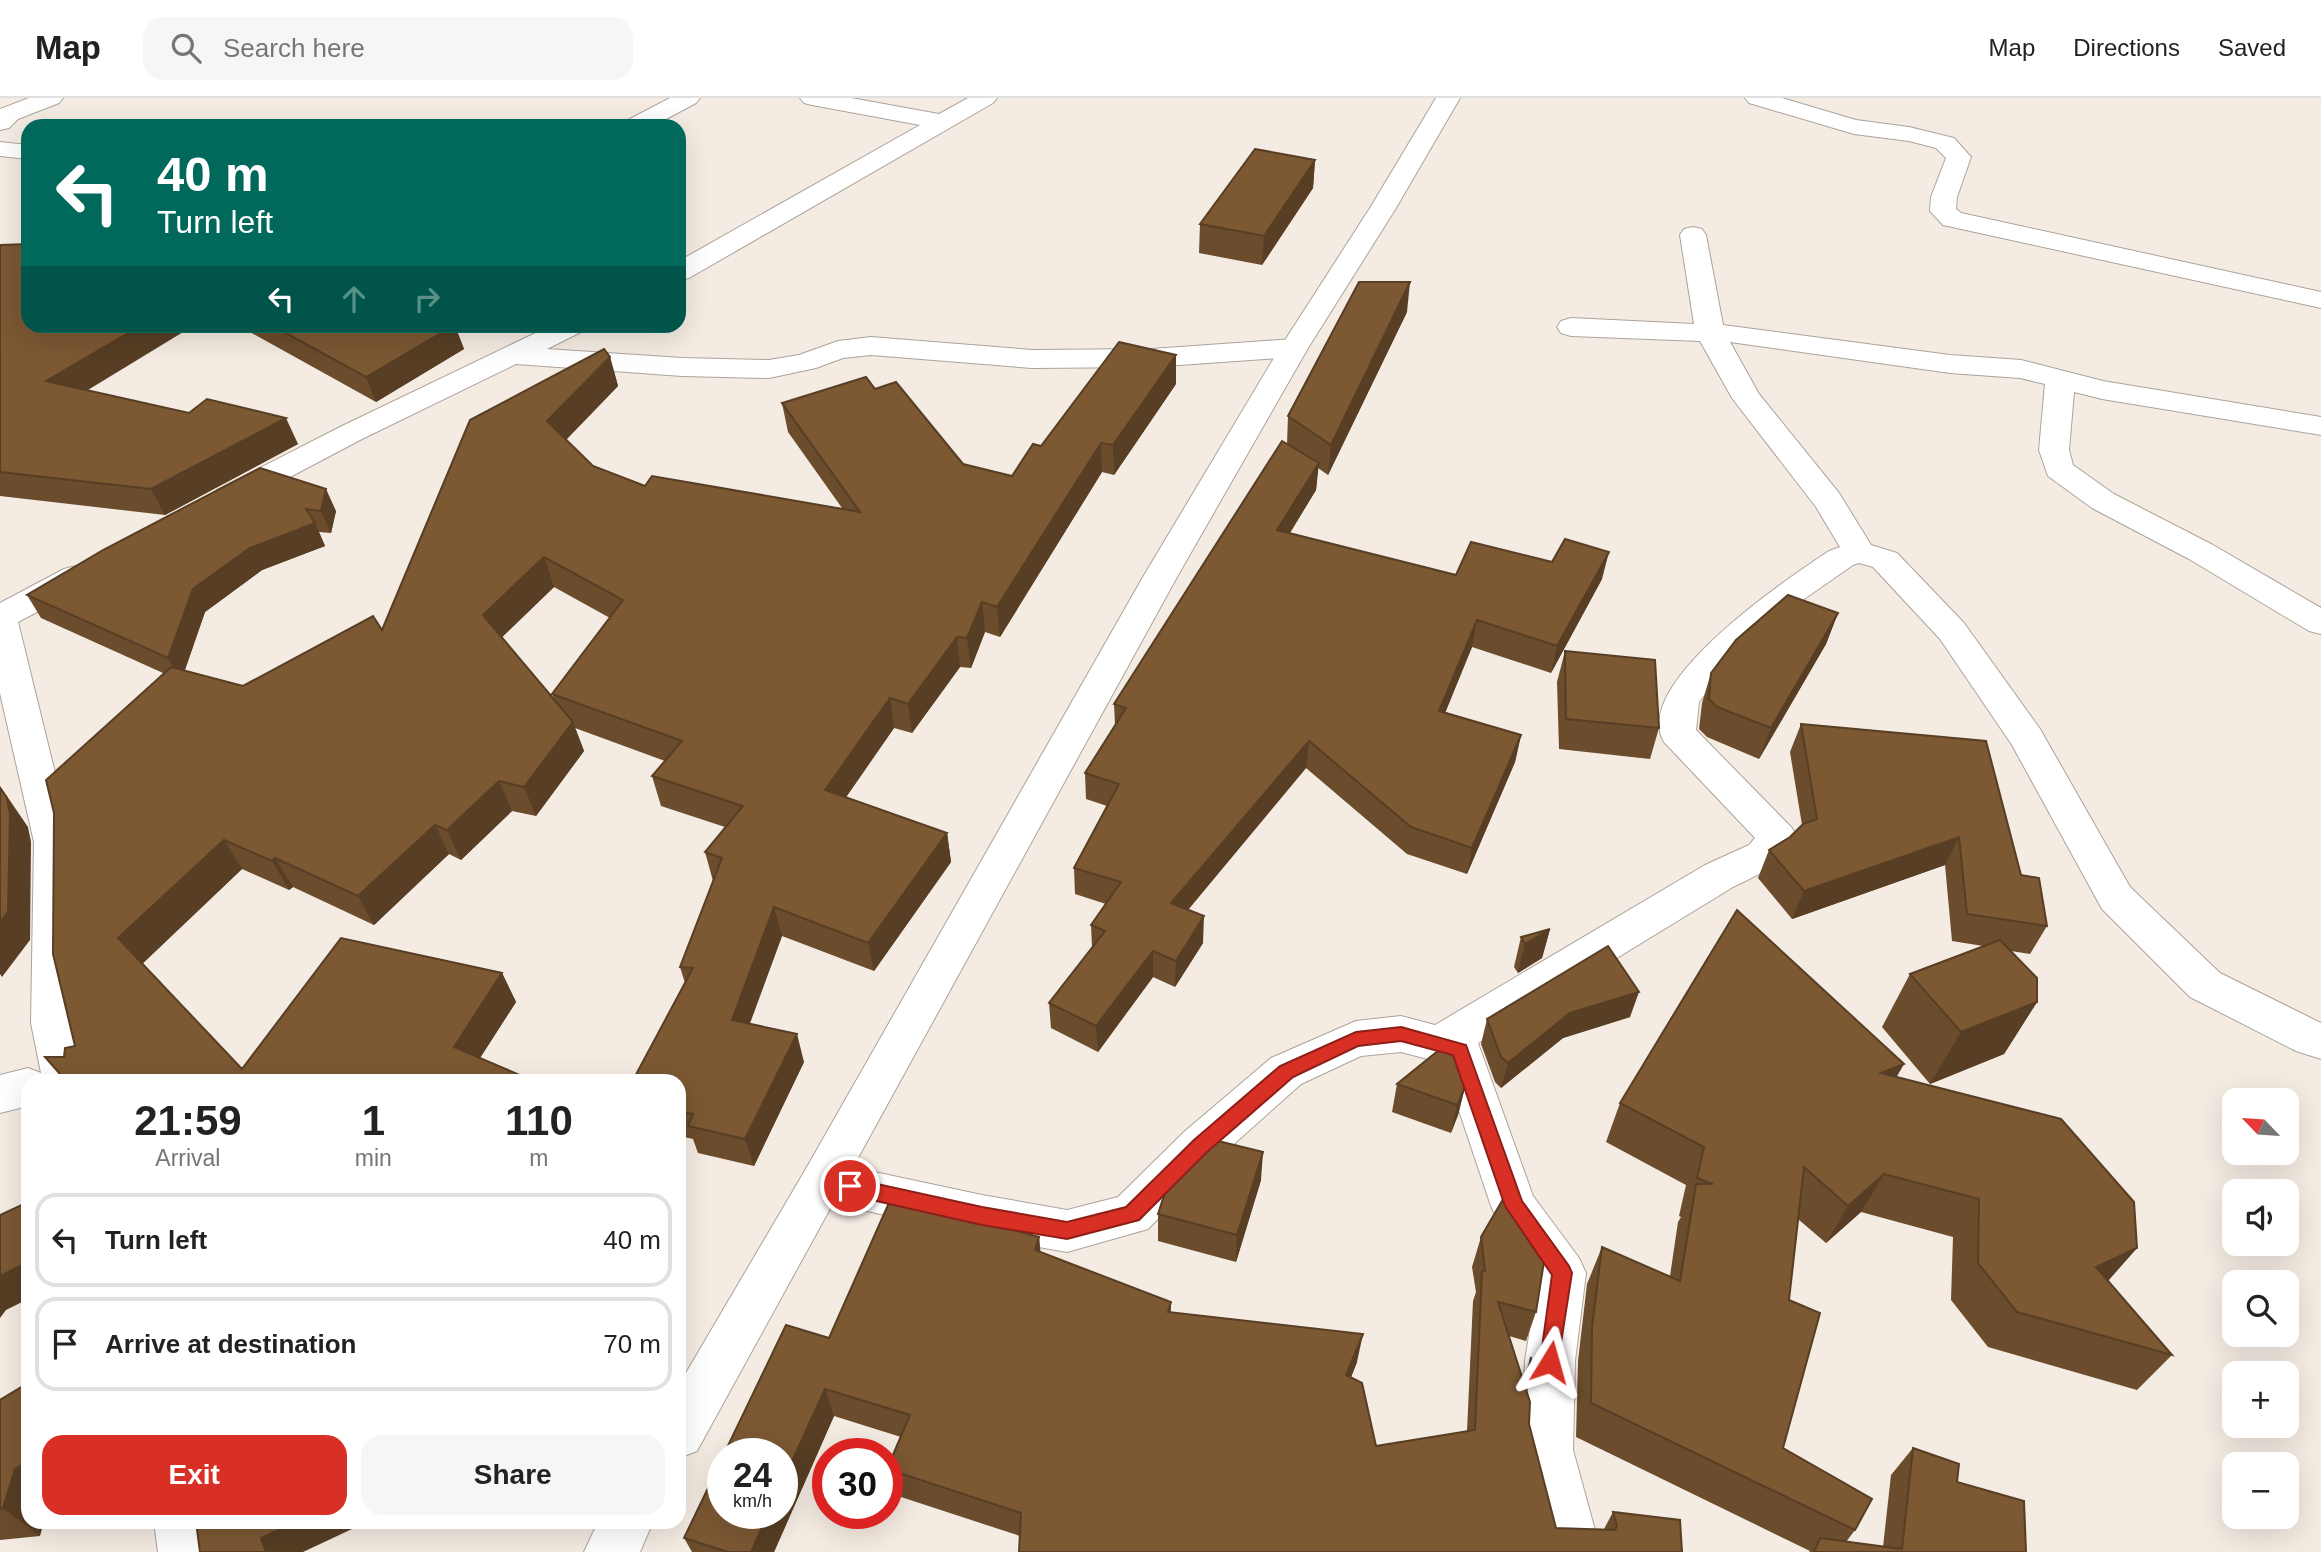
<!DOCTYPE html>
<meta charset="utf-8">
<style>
:root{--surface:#fff;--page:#f6f6f6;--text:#222;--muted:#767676;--line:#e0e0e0;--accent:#d93025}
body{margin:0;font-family:Helvetica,sans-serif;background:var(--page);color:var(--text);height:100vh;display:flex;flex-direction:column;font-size:26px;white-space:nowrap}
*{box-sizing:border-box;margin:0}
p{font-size:23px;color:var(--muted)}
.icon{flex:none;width:38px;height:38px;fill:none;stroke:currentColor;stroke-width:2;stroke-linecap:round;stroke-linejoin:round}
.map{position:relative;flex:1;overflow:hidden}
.panel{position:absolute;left:21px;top:976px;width:665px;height:455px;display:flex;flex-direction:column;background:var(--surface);border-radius:21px;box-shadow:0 7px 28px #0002}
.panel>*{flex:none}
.banner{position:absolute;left:21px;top:21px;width:665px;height:214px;border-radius:21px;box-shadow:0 7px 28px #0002;background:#00695c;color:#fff;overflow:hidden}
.needle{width:46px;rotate:295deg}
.tools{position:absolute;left:2222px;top:990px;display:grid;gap:14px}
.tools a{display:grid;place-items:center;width:77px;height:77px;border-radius:14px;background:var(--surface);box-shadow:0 7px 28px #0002;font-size:35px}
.speed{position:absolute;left:707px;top:1340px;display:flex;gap:14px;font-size:35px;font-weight:700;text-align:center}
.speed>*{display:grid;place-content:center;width:91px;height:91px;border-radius:50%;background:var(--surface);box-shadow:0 7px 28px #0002;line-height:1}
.speed small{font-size:18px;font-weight:400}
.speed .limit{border:10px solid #d22;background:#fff;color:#111}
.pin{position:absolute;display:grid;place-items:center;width:60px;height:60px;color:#fff;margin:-30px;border:4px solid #fff;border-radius:50%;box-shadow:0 2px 7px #0007}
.me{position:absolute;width:77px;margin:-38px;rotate:8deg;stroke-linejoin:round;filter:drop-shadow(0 0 5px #0008)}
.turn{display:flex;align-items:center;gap:24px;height:147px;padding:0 21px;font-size:32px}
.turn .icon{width:91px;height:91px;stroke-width:2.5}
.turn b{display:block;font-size:49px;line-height:60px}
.lanes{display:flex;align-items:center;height:66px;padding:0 21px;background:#0003;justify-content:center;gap:35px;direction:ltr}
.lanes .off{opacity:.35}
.eta{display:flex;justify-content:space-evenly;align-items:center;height:119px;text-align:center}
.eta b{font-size:42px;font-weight:700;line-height:49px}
.cta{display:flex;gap:14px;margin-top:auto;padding:14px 21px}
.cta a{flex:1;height:80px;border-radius:21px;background:var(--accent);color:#fff;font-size:28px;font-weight:700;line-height:80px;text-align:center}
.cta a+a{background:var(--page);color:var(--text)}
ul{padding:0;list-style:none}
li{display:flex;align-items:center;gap:21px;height:94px;margin:0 14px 10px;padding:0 7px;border:4px solid var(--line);border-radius:21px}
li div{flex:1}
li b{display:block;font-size:26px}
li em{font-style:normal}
header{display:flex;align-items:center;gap:42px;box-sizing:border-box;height:98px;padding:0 35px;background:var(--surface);border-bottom:2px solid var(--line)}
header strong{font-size:33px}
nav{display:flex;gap:38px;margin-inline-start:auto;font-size:24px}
.search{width:490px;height:63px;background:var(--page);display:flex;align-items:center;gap:18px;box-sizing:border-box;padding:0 24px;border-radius:21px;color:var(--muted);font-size:26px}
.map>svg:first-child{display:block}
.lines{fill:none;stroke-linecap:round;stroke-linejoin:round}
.street-casing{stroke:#aca39b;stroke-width:2}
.secondary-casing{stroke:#aca39b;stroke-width:2}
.street{fill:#fff;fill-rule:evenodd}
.secondary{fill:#fff;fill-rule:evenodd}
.wall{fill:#6b4c2c;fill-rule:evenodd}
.shaded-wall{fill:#573e24}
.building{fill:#7c5833;stroke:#573e24;stroke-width:2}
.route{fill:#d93025;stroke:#8d1f18;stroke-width:2}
</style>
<header>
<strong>Map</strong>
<div class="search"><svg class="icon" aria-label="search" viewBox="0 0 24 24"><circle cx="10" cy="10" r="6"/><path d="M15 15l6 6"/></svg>Search here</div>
<nav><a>Map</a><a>Directions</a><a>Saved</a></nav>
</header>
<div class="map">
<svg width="2321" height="1454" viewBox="0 0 2321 1454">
<rect width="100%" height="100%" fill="#f4ebe2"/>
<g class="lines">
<!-- street casing -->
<g class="street-casing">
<g id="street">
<polygon points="29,0 63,0 59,5 18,21 9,30 0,32 0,11"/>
<polygon points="670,0 700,0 696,5 653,28 623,28 626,23"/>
<polygon points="800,0 851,0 939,16 968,0 997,0 993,5 689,180 679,182 679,163 920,27 812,7 804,5"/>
<polygon points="1745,0 1782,0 1856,22 1909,29 1954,40 1971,59 1957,99 1956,111 1961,115 2321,194 2321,210 1943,127 1930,113 1931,99 1946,60 1936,50 1909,43 1854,36 1749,5"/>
<polygon points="0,44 28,47 28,61 0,58"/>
<path d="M1693 129 1702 131 1706 137 1723 227 1950 257 2021 262 2103 283 2321 319V337L2102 301 2074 294 2069 352 2073 367 2114 396 2213 447 2321 510V536L2309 533 2189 461 2092 410 2048 378 2039 352 2045 286 2020 280 1950 275 1730 244 1759 296 1839 395 1871 447 1897 455 1964 525 2040 631 2130 789 2220 875 2321 925V961L2296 953 2190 899 2102 811 2012 647 1940 541 1873 469 1859 465 1853 467 1797 506 1724 571 1699 604 1696 632 1792 730 1797 740C1781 769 1761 775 1733 789L1478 945 1533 1098 1579 1160 1586 1175 1575 1263 1573 1352 1601 1454H1547L1521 1352 1525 1263 1538 1180 1498 1123 1491 1108 1443 965 1401 954 1361 958 1301 986 1216 1062 1148 1131 1067 1154 982 1139 823 1103 807 1097 800 1083 807 1069 823 1063 982 1097 1067 1112 1118 1099 1184 1034 1271 960 1356 923 1401 918 1435 927 1705 767 1749 747 1755 740 1664 644C1630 586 1788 480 1829 453L1840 449 1816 409 1732 300 1700 243 1571 238 1561 235 1557 229 1561 223 1571 220 1694 226 1680 137 1684 131Z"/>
<polygon points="550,228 585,228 581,234 547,251 682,260 769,262 799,257 838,243 871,239 1032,252 1151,251 1294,241 1304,244 1308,250 1304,256 1294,259 1151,269 1032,270 871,257 843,260 816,270 769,280 682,278 516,266 362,341 239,406 228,409 217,406 212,399 217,392 340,329"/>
<polygon points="76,468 88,471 93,479 88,487 18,524 72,744 73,925 87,984 28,984 28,1008 0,1015 0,977 28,970 41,975 31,925 34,744 0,595 0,505 64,471"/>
<polygon points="154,1424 206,1424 212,1454 158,1454"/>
</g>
</g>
<!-- secondary casing -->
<g class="secondary-casing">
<g id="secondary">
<polygon points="1436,0 1460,0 1396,110 1308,250 1177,479 697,1353 679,1360 679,1287 807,1069 1143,479 1280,250 1370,110"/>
<polygon points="598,1424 653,1424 640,1454 584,1454"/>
</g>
</g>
<!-- street -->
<use href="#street" class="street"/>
<!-- secondary -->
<use href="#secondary" class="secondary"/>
</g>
<!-- wall -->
<g class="wall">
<polygon points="1315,62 1313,90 1262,167 1199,155 1200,126"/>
<polygon points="0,147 87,292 298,346 165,417 0,398"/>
<polygon points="1407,214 1328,377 1318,370 1316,392 1290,435 1456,477 1602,481 1551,575 1472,549 1445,614 1521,637 1515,664 1467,776 1407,756 1306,670 1188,812 1203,845 1175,889 1153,879 1098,954 1051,930 1049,905 1092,850 1091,827 1106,806 1075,796 1074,770 1107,708 1086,701 1085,675 1115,627 1114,606 1287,346 1288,318"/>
<polygon points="239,228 455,228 464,251 376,304"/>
<path d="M610 259 618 288 566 342 593 368 645 388 842 410 788 334 782 305 875 291 963 366 1012 378 1041 348 1176 286 1114 377 1102 374 1000 539 985 534 971 570 960 569 912 635 894 630 846 699 947 735 951 764 874 873 782 838 749 926 804 964 754 1068 698 1055 693 1041 679 1038V984L685 885 680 869 713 783 705 754 725 729 661 708 652 678 665 663 575 630 584 653 536 718 512 713 461 762 449 756 374 827 293 789 289 792 242 771 142 866 242 971 502 875 516 904 480 960 66 984 64 959 75 948 163 575 41 520 27 497 260 370 336 413 331 435 319 434 325 448 262 472 205 514 185 572 243 588 382 532ZM554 489 610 520 552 596 554 600 502 539Z"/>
<polygon points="1838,515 1826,546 1759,661 1707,639 1699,631 1702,605 1711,575"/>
<polygon points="1565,553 1659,630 1650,661 1559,651 1557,584"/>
<polygon points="1801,626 2021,777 2047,828 2030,856 2011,853 2037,904 2004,956 1930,986 1882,929 1910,876 1983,848 1952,843 1945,767 1792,821 1758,780 1769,752 1790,739 1802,727 1790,654"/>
<polygon points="1550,831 1542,860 1518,875 1514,869 1521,839"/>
<polygon points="1630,919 1563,940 1501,990 1495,984 1481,946 1487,921"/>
<polygon points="1904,966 1896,979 2137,1150 2108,1183 2172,1257 2137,1292 1988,1249 1951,1202 1953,1139 1861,1114 1826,1145 1798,1121 1789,1202 1783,1350 1855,1432 1846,1444 1883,1449 1891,1377 1913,1350 1957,1384 2026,1454 1809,1454 1810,1453 1576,1339 1578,1263 1587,1186 1602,1149 1670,1178 1678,1124 1681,1119 1679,1118 1686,1087 1606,1044 1620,1005"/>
<polygon points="1397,986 1465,989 1458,1017 1451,1035 1392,1014"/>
<polygon points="1261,1082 1236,1164 1158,1143 1158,1116"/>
<polygon points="1039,1139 1040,1154 1171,1204 1171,1215 1357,1264 1351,1279 1376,1348 1467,1333 1473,1203 1476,1194 1472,1169 1481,1139 1536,1214 1526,1243 1509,1238 1523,1281 1531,1259 1529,1287 1527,1294 1529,1326 1556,1430 1604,1431 1613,1414 1682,1454 1020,1438 895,1397 887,1371 901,1339 834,1318 774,1454 692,1454 684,1440 829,1240"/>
<polygon points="0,1302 40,1438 0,1442"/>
</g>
<!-- shaded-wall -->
<g class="shaded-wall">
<polygon points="1315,62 1313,90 1262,167 1264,138"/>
<polygon points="1410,184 1407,214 1328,377 1331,347"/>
<polygon points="140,228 193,228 60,309 46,283"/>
<polygon points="453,228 455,228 464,251 376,304 366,279"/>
<polygon points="1176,257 1176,286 1114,377 1113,347"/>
<polygon points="610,259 618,288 556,352 547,323"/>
<polygon points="286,320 298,346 165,417 151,391"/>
<polygon points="1101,345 1102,374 1000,539 997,509"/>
<polygon points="1319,365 1316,392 1275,459 1277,432"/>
<polygon points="326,391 336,413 331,435 321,413"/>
<polygon points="315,425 325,448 262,472 205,514 181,583 168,560 193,491 250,450"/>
<polygon points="1609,454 1602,481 1551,575 1557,548"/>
<polygon points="544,459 554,489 495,546 483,517"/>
<polygon points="982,504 985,534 971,570 967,540"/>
<polygon points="1838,515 1826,546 1759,661 1771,630"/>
<polygon points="1477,522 1472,549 1435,640 1439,613"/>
<polygon points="957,539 960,569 912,635 908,606"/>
<polygon points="890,600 894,630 831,721 825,692"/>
<polygon points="573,624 584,653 536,718 524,689"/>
<polygon points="1521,637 1515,664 1467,776 1472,750"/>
<polygon points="1309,643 1306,670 1171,832 1171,805"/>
<polygon points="499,683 512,713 461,762 447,732"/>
<polygon points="0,688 28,729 31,744 30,842 2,879 0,876"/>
<polygon points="435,727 449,756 374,827 358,798"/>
<polygon points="947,735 951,764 874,873 868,845"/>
<polygon points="1959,739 1945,767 1792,821 1804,793"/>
<polygon points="224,742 242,771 139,869 118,840"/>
<polygon points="275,760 293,789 289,792 272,763"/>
<polygon points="774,809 782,838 741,950 732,922"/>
<polygon points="1204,818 1203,845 1175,889 1176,863"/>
<polygon points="1550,831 1542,860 1518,875 1525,846"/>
<polygon points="1153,853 1153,879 1098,954 1096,928"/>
<polygon points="502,875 516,904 469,977 454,949"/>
<polygon points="1639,894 1630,919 1563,940 1501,990 1508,965 1570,915"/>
<polygon points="2037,904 2004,956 1930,986 1961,934"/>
<polygon points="797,936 804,964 754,1068 745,1041"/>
<polygon points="1904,966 1881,1006 1881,975"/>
<polygon points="1465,989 1458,1017 1451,1035 1457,1007"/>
<polygon points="1263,1054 1261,1082 1236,1164 1237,1137"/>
<polygon points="1884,1076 1861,1114 1826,1145 1848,1108"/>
<polygon points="1039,1139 1042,1169 1035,1152"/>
<polygon points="2137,1150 2104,1187 2096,1169"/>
<polygon points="28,1164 28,1201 6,1212 0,1220 0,1178"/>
<polygon points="1363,1236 1357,1264 1341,1305 1346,1277"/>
<polygon points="825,1291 834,1318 774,1454 751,1454 768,1416 782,1416 782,1385"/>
<polygon points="28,1363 28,1424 44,1424 40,1438 3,1410 15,1371"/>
<polygon points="296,1424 367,1424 303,1454 266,1454 261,1440"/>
</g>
<!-- building -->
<g class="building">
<polygon points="1255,51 1315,62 1264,138 1200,126"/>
<polygon points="28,146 28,228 140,228 46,283 189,315 207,301 286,320 151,391 0,374 0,147"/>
<polygon points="1359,184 1410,184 1331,347 1288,318"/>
<polygon points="273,228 453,228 366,279"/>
<polygon points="1119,244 1176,257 1113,347 1101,345 997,509 982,504 967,540 957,539 908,606 890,600 825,692 947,735 868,845 774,809 732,922 797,936 745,1041 688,1028 693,1016 679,1013 679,984 632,984 693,870 680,869 722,760 705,754 743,708 652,678 682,643 552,596 623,502 544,459 483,517 573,624 524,689 499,683 447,732 435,727 358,798 275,760 272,763 224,742 118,840 242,971 341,840 502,875 454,949 536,984 67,984 45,959 64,959 65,950 75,948 53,856 54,715 46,682 171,569 243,588 373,518 382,532 470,322 604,251 610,259 547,323 593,368 645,388 652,378 860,414 782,305 866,279 875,291 896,284 963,366 1012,378 1033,346 1041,348"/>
<polygon points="1282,343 1319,365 1277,432 1456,477 1471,444 1552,464 1565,441 1609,454 1557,548 1477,522 1439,613 1521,637 1472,750 1411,729 1309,643 1171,805 1204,818 1176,863 1153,853 1096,928 1049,905 1105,833 1091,827 1121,784 1074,770 1119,686 1085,675 1126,610 1114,606"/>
<polygon points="260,370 326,391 321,413 306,411 315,425 250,450 193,491 168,560 27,497 103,452"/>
<polygon points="1788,497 1838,515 1771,630 1717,609 1709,601 1711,575 1736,542"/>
<polygon points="1565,553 1655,562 1659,630 1566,621"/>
<polygon points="1801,626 1986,643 2021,777 2039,780 2047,828 1967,816 1959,739 1804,793 1769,752 1790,739 1803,726 1817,721"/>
<polygon points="0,690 7,700 10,716 8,814 0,824"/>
<polygon points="1737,812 1904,966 1881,975 2061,1021 2134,1104 2137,1150 2096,1169 2172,1257 2017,1214 1978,1165 1979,1101 1884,1076 1848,1108 1804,1069 1789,1202 1820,1215 1783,1350 1872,1401 1855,1432 1591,1305 1592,1228 1602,1149 1680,1183 1696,1086 1713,1086 1697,1080 1704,1049 1620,1005"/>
<polygon points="1550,831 1525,846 1521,839"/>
<polygon points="2000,842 2037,880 2037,904 1961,934 1910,876"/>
<polygon points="1608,848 1639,894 1570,915 1508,965 1501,959 1487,921"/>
<polygon points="1449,944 1465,989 1457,1007 1397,986"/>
<polygon points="1214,1042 1263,1054 1237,1137 1158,1116 1167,1088"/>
<polygon points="1506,1096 1546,1151 1536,1214 1498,1204 1530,1304 1529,1326 1556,1430 1615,1432 1617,1428 1613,1414 1680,1422 1682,1454 1019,1454 1021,1415 887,1371 910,1317 825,1291 782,1385 782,1356 724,1356 786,1227 829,1240 892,1098 1039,1139 1035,1152 1171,1204 1168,1214 1363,1236 1346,1277 1362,1285 1376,1348 1475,1332 1482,1173 1485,1173 1481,1139"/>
<polygon points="28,1104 28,1164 0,1178 0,1117"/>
<polygon points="1531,1259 1529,1287 1526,1285"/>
<polygon points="28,1285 28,1363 15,1371 3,1410 0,1411 0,1302"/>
<polygon points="1913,1350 1959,1366 1957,1384 2024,1403 2026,1454 1814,1454 1820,1440 1902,1451"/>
<polygon points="723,1359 723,1416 768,1416 751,1454 728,1454 684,1440"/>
<polygon points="196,1424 296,1424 261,1440 266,1454 200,1454"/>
</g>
<!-- route -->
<polygon class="route" points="1401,929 1466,947 1522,1103 1569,1168 1572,1175 1557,1270 1550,1273 1543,1270 1540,1264 1552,1177 1505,1108 1453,957 1401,943 1358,948 1293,979 1207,1054 1139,1122 1067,1141 982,1127 850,1097 843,1094 840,1088 843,1083 850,1080 982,1109 1067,1124 1126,1109 1194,1042 1280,968 1356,934"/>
</svg>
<div class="tools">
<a><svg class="needle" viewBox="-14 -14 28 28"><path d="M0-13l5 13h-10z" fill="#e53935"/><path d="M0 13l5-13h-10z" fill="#767676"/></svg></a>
<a><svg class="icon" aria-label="sound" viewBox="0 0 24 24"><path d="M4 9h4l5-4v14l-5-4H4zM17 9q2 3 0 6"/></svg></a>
<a><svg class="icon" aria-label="search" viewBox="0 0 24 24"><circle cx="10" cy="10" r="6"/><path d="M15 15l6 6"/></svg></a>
<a>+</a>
<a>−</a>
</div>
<div class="speed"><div>24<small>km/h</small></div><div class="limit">30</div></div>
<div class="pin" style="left:850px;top:1088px;background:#d93025"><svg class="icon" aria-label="arrive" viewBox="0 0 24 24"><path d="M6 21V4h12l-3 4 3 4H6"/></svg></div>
<svg class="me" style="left:1550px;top:1264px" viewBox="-20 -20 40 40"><path d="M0-17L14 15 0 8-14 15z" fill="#d93025" stroke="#fff" stroke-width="4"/></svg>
<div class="banner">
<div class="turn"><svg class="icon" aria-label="left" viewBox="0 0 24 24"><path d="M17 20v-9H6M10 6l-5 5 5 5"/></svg><div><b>40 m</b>Turn left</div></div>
<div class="lanes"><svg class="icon" aria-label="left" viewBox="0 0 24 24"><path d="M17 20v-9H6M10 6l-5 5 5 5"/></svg><svg class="icon off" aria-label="ahead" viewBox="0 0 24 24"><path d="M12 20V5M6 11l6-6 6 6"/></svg><svg class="icon off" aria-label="right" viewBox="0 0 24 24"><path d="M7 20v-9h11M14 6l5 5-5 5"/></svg></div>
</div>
<section class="panel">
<div class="eta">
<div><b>21:59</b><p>Arrival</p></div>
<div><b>1</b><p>min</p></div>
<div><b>110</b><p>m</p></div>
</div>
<ul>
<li><svg class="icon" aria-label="left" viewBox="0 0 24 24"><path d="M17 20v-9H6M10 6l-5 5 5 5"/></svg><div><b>Turn left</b></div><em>40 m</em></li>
<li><svg class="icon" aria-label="arrive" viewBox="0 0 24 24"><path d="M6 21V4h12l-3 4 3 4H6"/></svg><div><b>Arrive at destination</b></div><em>70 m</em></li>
</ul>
<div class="cta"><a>Exit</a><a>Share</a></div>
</section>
</div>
